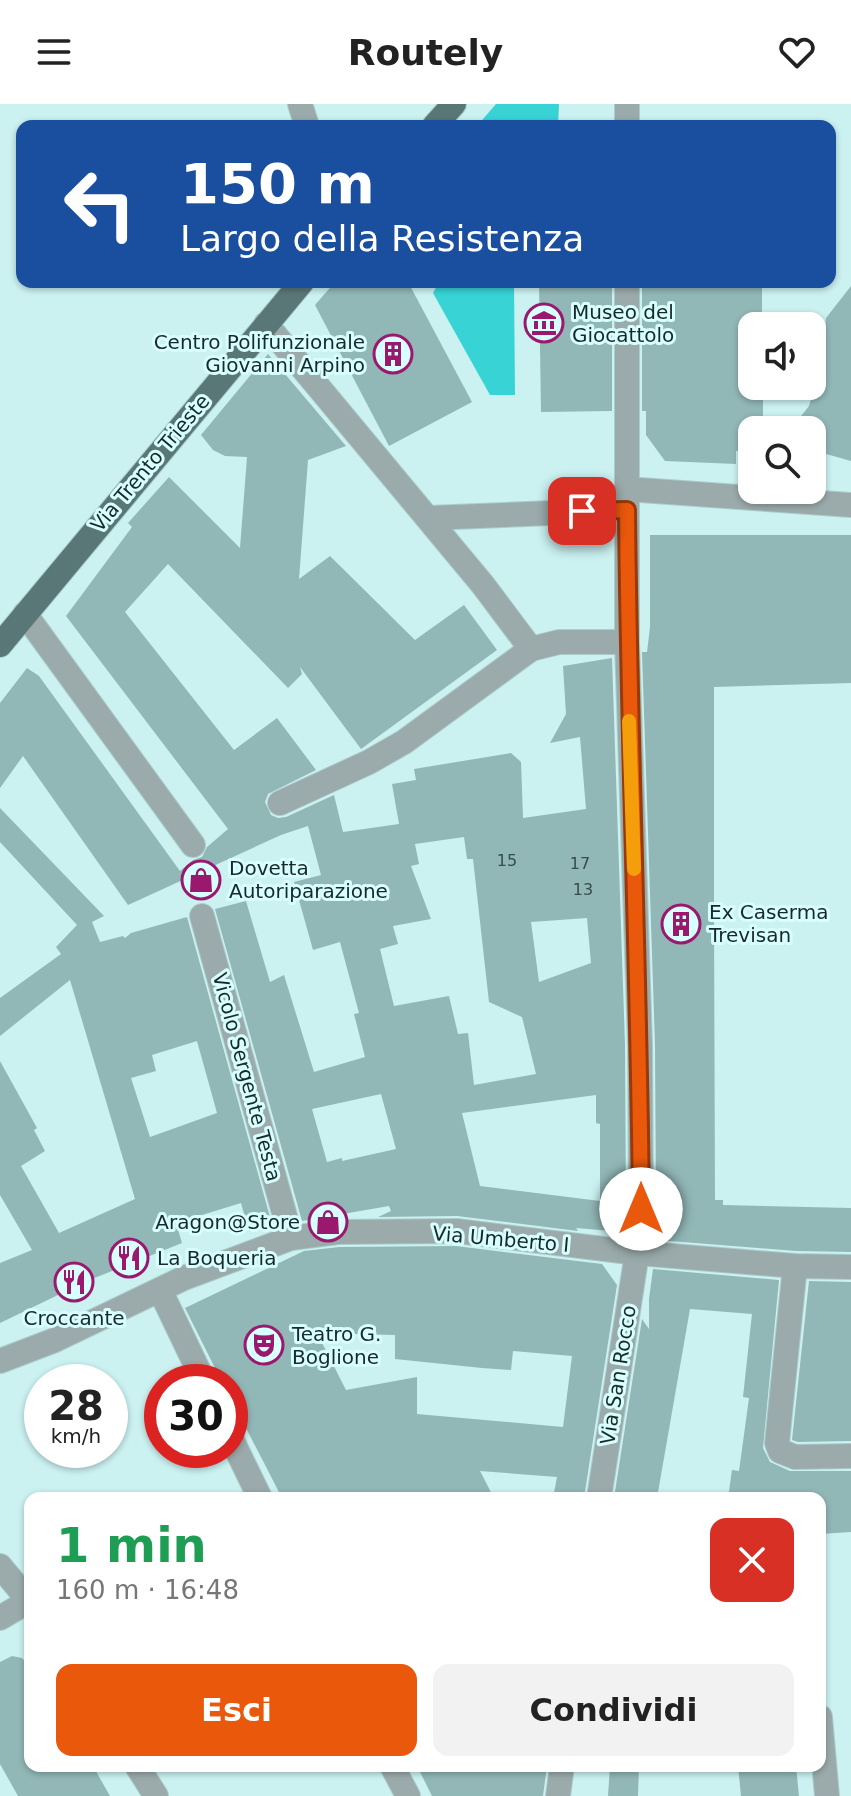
<!DOCTYPE html>
<html lang="it">
<meta charset="utf-8">
<style>
:root{--surface:#fff;--page:#f2f2f2;--text:#222;--muted:#767676;--accent:#ea580c}
body{margin:0;font-family:"DejaVu Sans",sans-serif;background:var(--page);color:var(--text);height:100vh;display:flex;flex-direction:column;font-size:30px;white-space:nowrap}
*{box-sizing:border-box;margin:0}
p{font-size:26px;color:var(--muted)}
.icon{flex:none;width:44px;height:44px;fill:none;stroke:currentColor;stroke-width:2;stroke-linecap:round;stroke-linejoin:round}
.map{position:relative;flex:1;overflow:hidden}
.drawer{position:absolute;left:24px;top:1388px;width:802px;height:280px;display:flex;flex-direction:column;background:var(--surface);border-radius:16px;box-shadow:0 2px 6px #0004}
.drawer>*{flex:none}
.hud{position:absolute;left:16px;top:16px;width:820px;height:168px;border-radius:16px;box-shadow:0 2px 6px #0004;background:#1a4fa0;color:#fff;overflow:hidden}
.tools{position:absolute;left:738px;top:208px;display:grid;gap:16px}
.tools a{display:grid;place-items:center;width:88px;height:88px;border-radius:16px;background:var(--surface);box-shadow:0 2px 6px #0004;font-size:40px}
.speed{position:absolute;left:24px;top:1260px;display:flex;gap:16px;font-size:40px;font-weight:700;text-align:center}
.speed>*{display:grid;place-content:center;width:104px;height:104px;border-radius:50%;background:var(--surface);box-shadow:0 2px 6px #0004;line-height:1}
.speed small{font-size:20px;font-weight:400}
.speed .limit{border:12px solid #d22;background:#fff;color:#111}
.pin{position:absolute;display:grid;place-items:center;width:68px;height:68px;color:#fff;margin:-34px;border-radius:16px;box-shadow:0 4px 12px #0006}
.me{position:absolute;width:88px;margin:-44px;rotate:0deg;stroke-linejoin:round;filter:drop-shadow(0 0 6px #0008)}
.turn{display:flex;align-items:center;gap:28px;height:168px;padding:0 32px;font-size:36px}
.turn .icon{width:104px;height:104px;stroke-width:2.5}
.turn b{display:block;font-size:56px;line-height:68px}
.round{display:grid;place-items:center;flex:none;width:84px;height:84px;border-radius:16px;background:var(--page)}
.headline{display:flex;align-items:center;justify-content:space-between;height:136px;padding:0 32px}
h1{font-size:48px;font-weight:700;line-height:60px;color:#1e9e55}
.cta{display:flex;gap:16px;margin-top:auto;padding:16px 32px}
.cta a{flex:1;height:92px;border-radius:16px;background:var(--accent);color:#fff;font-size:32px;font-weight:700;line-height:92px;text-align:center}
.cta a+a{background:var(--page);color:var(--text)}
header{display:flex;justify-content:space-between;align-items:center;height:104px;padding:0 32px;background:var(--surface);font-size:36px;font-weight:700}
.map>svg:first-child{display:block}
.green{fill:#38d3d5}
.building{fill:#92b7b7;fill-rule:evenodd}
.lines{fill:none;stroke-linecap:round;stroke-linejoin:round}
.minor-casing{stroke:#abcdcd;stroke-width:26}
.major-casing{stroke:#abcdcd;stroke-width:26}
.minor{stroke:#9babab;stroke-width:24}
.major{stroke:#5a7778;stroke-width:24}
.route-casing{stroke:#983908;stroke-width:20}
.route{stroke:#ea580c;stroke-width:14}
.slow{stroke:#f59e0b;stroke-width:14}
.labels{text-anchor:middle;stroke-width:6;stroke-linejoin:round;paint-order:stroke}
.number-label{font-size:16px;fill:#374c4c}
.poi-label{font-size:20px;fill:#192828;stroke:#d8ffff;text-anchor:start}
.street-label{font-size:20px;fill:#192828;stroke:#d8ffff}
</style>
<header><svg class="icon" aria-label="menu" viewBox="0 0 24 24"><path d="M4 6h16M4 12h16M4 18h16"/></svg>Routely<svg class="icon" aria-label="heart" viewBox="0 0 24 24"><path d="M12 20l-8-8c-3-5 5-10 8-4 3-6 11-1 8 4z"/></svg></header>
<div class="map">
<svg width="851" height="1692" viewBox="0 0 851 1692">
<rect width="100%" height="100%" fill="#cbf1f1"/>
<!-- green -->
<g class="green">
<polygon points="496,0 559,0 558,22 477,22"/>
<polygon points="439,178 514,178 515,291 490,291 433,189"/>
</g>
<!-- building -->
<g class="building">
<polygon points="335,178 408,178 472,298 389,342 315,201"/>
<polygon points="539,178 612,178 612,307 541,308"/>
<polygon points="642,178 762,178 762,222 752,222 752,282 763,282 763,326 752,326 752,348 736,347 736,360 665,357 646,331 646,307 642,307"/>
<polygon points="851,182 851,357 812,346 812,326 790,326 809,302 823,253 826,214"/>
<path d="M268 250 346 342 308 356 299 475 330 452 415 536 464 501 497 546 361 645 300 563 302 570 288 584 168 460 125 508 234 646 277 614 316 666 268 690 265 698 271 711 278 714 286 713 334 691 343 728 399 720 392 680 416 676 414 665 511 649 521 658 523 714 586 705 580 633 550 639 566 610 563 562 612 554 625 941 626 1104 624 1128 576 1124 578 1127 457 1112 378 1113 391 1107 389 1102 302 1117 215 805 246 797 270 878 284 871 314 968 365 953 354 910 359 909 340 838 313 846 294 778 321 771 308 722 281 731 128 801 23 652 0 684V599L27 564 39 572 180 767 193 756 202 753 207 743 228 725 66 512 132 423 128 419 169 373 240 444 247 353 225 352 213 346 201 331ZM464 733 467 755H473L489 898 522 913 536 970 474 981 468 929 458 930 449 892 394 902 380 845 398 840 393 822 431 815 411 762 419 760 415 740ZM587 814 591 859 539 878 531 818ZM381 990 396 1045 342 1057V1054L327 1058 312 1005ZM596 991V1019L600 1020V1097L480 1082 462 1009Z"/>
<polygon points="650,431 851,431 851,579 714,583 714,806 715,1096 723,1096 723,1101 851,1104 851,1148 796,1147 657,1136 657,1133 654,1133 656,1105 655,941 642,548 647,548 650,523"/>
<path d="M0 704 104 812 92 818 100 838 123 832 125 834 131 829 187 813 273 1124 249 1128 241 1099 176 1119 182 1139 87 1177 0 1219V1159L32 1146 0 1091V957L37 1024 34 1026 45 1047 21 1062 59 1129 135 1095 70 876 0 932V894L61 850 56 843 77 821 0 738ZM197 937 217 1009 150 1033 131 974 156 967 152 951Z"/>
<path d="M456 1142 602 1160 617 1181 584 1394H553L557 1373 480 1367 494 1394H282L230 1293V1278H222L185 1204 304 1147 339 1143ZM317 1229 395 1231V1255L482 1264 511 1266 513 1247 572 1252 563 1323 417 1310V1273L346 1286Z"/>
<polygon points="653,1165 779,1176 763,1344 770,1358 790,1367 851,1367 851,1428 820,1430 820,1394 728,1394 732,1366 739,1367 749,1294 743,1293 752,1210 690,1205 657,1394 614,1394 642,1215 649,1225 649,1195"/>
<polygon points="809,1177 851,1178 851,1337 798,1338 792,1336"/>
<polygon points="12,1552 22,1554 30,1563 30,1662 93,1662 110,1692 18,1692 0,1660 0,1558"/>
<polygon points="417,1662 547,1662 543,1692 432,1692"/>
<polygon points="610,1662 639,1662 638,1692 608,1692"/>
<polygon points="738,1662 796,1662 799,1692 741,1692"/>
</g>
<g class="lines">
<!-- minor casing -->
<g class="minor-casing">
<g id="minor">
<polyline points="300,0 307,22"/>
<polyline points="627,22 627,0"/>
<polyline points="266,220 483,481 531,545 559,538 627,538"/>
<polyline points="626,385 851,401"/>
<polyline points="429,414 627,406"/>
<polyline points="25,510 193,741"/>
<polyline points="280,699 369,658 404,638 531,545"/>
<polyline points="202,812 291,1134"/>
<polyline points="795,1162 777,1339 780,1347 795,1353 851,1352"/>
<polyline points="160,1186 204,1278"/>
<polyline points="0,1257 55,1236 184,1174 291,1134 338,1128 457,1127 637,1149 795,1162 851,1163"/>
<polyline points="230,1332 260,1394"/>
<polyline points="599,1394 637,1149 641,1105 640,941 627,538 627,178"/>
<polyline points="0,1462 30,1498"/>
<polyline points="0,1514 29,1497"/>
<polyline points="820,1613 827,1692"/>
<polyline points="137,1662 156,1692"/>
<polyline points="392,1662 408,1692"/>
<polyline points="558,1692 562,1662"/>
</g>
</g>
<!-- major casing -->
<g class="major-casing">
<g id="major">
<polyline points="434,22 454,0"/>
<polyline points="0,541 302,178"/>
</g>
</g>
<!-- minor -->
<use href="#minor" class="minor"/>
<!-- major -->
<use href="#major" class="major"/>
</g>
<g class="lines">
<!-- route casing -->
<g class="route-casing">
<path id="route" d="M582 407 627 406C629 639 639 872 641 1105"/>
</g>
<!-- route -->
<use href="#route" class="route"/>
<!-- slow -->
<polyline class="slow" points="629,617 634,765"/>
</g>
<!-- icons -->
<defs>
<g id="museum-ring" transform="scale(2)"><circle r="9.5" fill="#d8ffff" stroke="#9a196e" stroke-width="1.5"/><path d="M0-6L6-3V-2H-6V-3ZM-5-1h2V3h-2ZM-1-1h2V3h-2ZM3-1h2V3H3ZM-6 4H6V6H-6Z" fill="#9a196e"/></g>
<g id="building-ring" transform="scale(2)"><circle r="9.5" fill="#d8ffff" stroke="#9a196e" stroke-width="1.5"/><path d="M-4-6H4V6H1V3H-1V6H-4ZM-2.5-4.3h1.7v1.8h-1.7ZM.8-4.3h1.7v1.8H.8ZM-2.5-1h1.7V.8h-1.7ZM.8-1h1.7V.8H.8Z" fill="#9a196e"/></g>
<g id="shop-ring" transform="scale(2)"><circle r="9.5" fill="#d8ffff" stroke="#9a196e" stroke-width="1.5"/><path d="M-5-2.5h2.3a2.7 3.5 0 0 1 5.4 0H5L5.5 6h-11ZM-1.5-2.5h3a1.5 2.3 0 0 0-3 0Z" fill="#9a196e"/></g>
<g id="restaurant-ring" transform="scale(2)"><circle r="9.5" fill="#d8ffff" stroke="#9a196e" stroke-width="1.5"/><path d="M-5-6h1v4h1v-4h1v4h1v-4h1v5L-1.5 .5V6h-2V.5L-5-1ZM5-6V6H3V1.5H1.5Q1.5-4 5-6Z" fill="#9a196e"/></g>
<g id="theatre-ring" transform="scale(2)"><circle r="9.5" fill="#d8ffff" stroke="#9a196e" stroke-width="1.5"/><path d="M-5-5.5Q0-4 5-5.5V0Q5 5 0 6Q-5 5-5 0ZM-3.3-2.5H-1v1.5H-3.3ZM1-2.5H3.3v1.5H1ZM-2.8 1Q0 5.5 2.8 1Z" fill="#9a196e"/></g>
</defs>
<g fill-rule="evenodd">
<use href="#museum-ring" x="544" y="219"/>
<use href="#building-ring" x="393" y="250"/>
<use href="#shop-ring" x="201" y="776"/>
<use href="#building-ring" x="681" y="820"/>
<use href="#shop-ring" x="328" y="1118"/>
<use href="#restaurant-ring" x="129" y="1154"/>
<use href="#restaurant-ring" x="74" y="1178"/>
<use href="#theatre-ring" x="264" y="1241"/>
</g>
<g class="labels">
<!-- number labels -->
<g class="number-label">
<text x="507" y="762">15</text>
<text x="580" y="765">17</text>
<text x="583" y="791">13</text>
</g>
<!-- poi labels -->
<g class="poi-label">
<text x="572" y="215">Museo del<tspan x="572" dy="23">Giocattolo</tspan></text>
<text x="365" y="245" text-anchor="end">Centro Polifunzionale<tspan x="365" dy="23">Giovanni Arpino</tspan></text>
<text x="229" y="771">Dovetta<tspan x="229" dy="23">Autoriparazione</tspan></text>
<text x="709" y="815">Ex Caserma<tspan x="709" dy="23">Trevisan</tspan></text>
<text x="300" y="1125" text-anchor="end">Aragon@Store</text>
<text x="157" y="1161">La Boqueria</text>
<text x="74" y="1221" text-anchor="middle">Croccante</text>
<text x="292" y="1237">Teatro G.<tspan x="292" dy="23">Boglione</tspan></text>
</g>
<!-- street labels -->
<g class="street-label">
<text transform="translate(150 359) rotate(-50)" y="7">Via Trento Trieste</text>
<text transform="translate(247 973) rotate(75)" y="7">Vicolo Sergente Testa</text>
<text transform="translate(501 1135) rotate(5)" y="7">Via Umberto I</text>
<text transform="translate(618 1271) rotate(-81)" y="7">Via San Rocco</text>
</g>
</g>
</svg>
<div class="tools">
<a><svg class="icon" aria-label="sound" viewBox="0 0 24 24"><path d="M4 9h4l5-4v14l-5-4H4zM17 9q2 3 0 6"/></svg></a>
<a><svg class="icon" aria-label="search" viewBox="0 0 24 24"><circle cx="10" cy="10" r="6"/><path d="M15 15l6 6"/></svg></a>
</div>
<div class="speed"><div>28<small>km/h</small></div><div class="limit">30</div></div>
<div class="pin" style="left:582px;top:407px;background:#d93025"><svg class="icon" aria-label="arrive" viewBox="0 0 24 24"><path d="M6 21V4h12l-3 4 3 4H6"/></svg></div>
<svg class="me" style="left:641px;top:1105px" viewBox="-20 -20 40 40"><circle r="19" fill="#fff"/><path d="M0-13L10 11 0 6-10 11z" fill="#ea580c"/></svg>
<div class="hud">
<div class="turn"><svg class="icon" aria-label="left" viewBox="0 0 24 24"><path d="M17 20v-9H6M10 6l-5 5 5 5"/></svg><div><b>150 m</b>Largo della Resistenza</div></div>
</div>
<section class="drawer">
<div class="headline"><div><h1>1 min</h1><p>160 m · 16:48</p></div><a class="round" style="background:#d93025;color:#fff"><svg class="icon" aria-label="close" viewBox="0 0 24 24"><path d="M6 6l12 12M18 6L6 18"/></svg></a></div>
<div class="cta"><a>Esci</a><a>Condividi</a></div>
</section>
</div>
